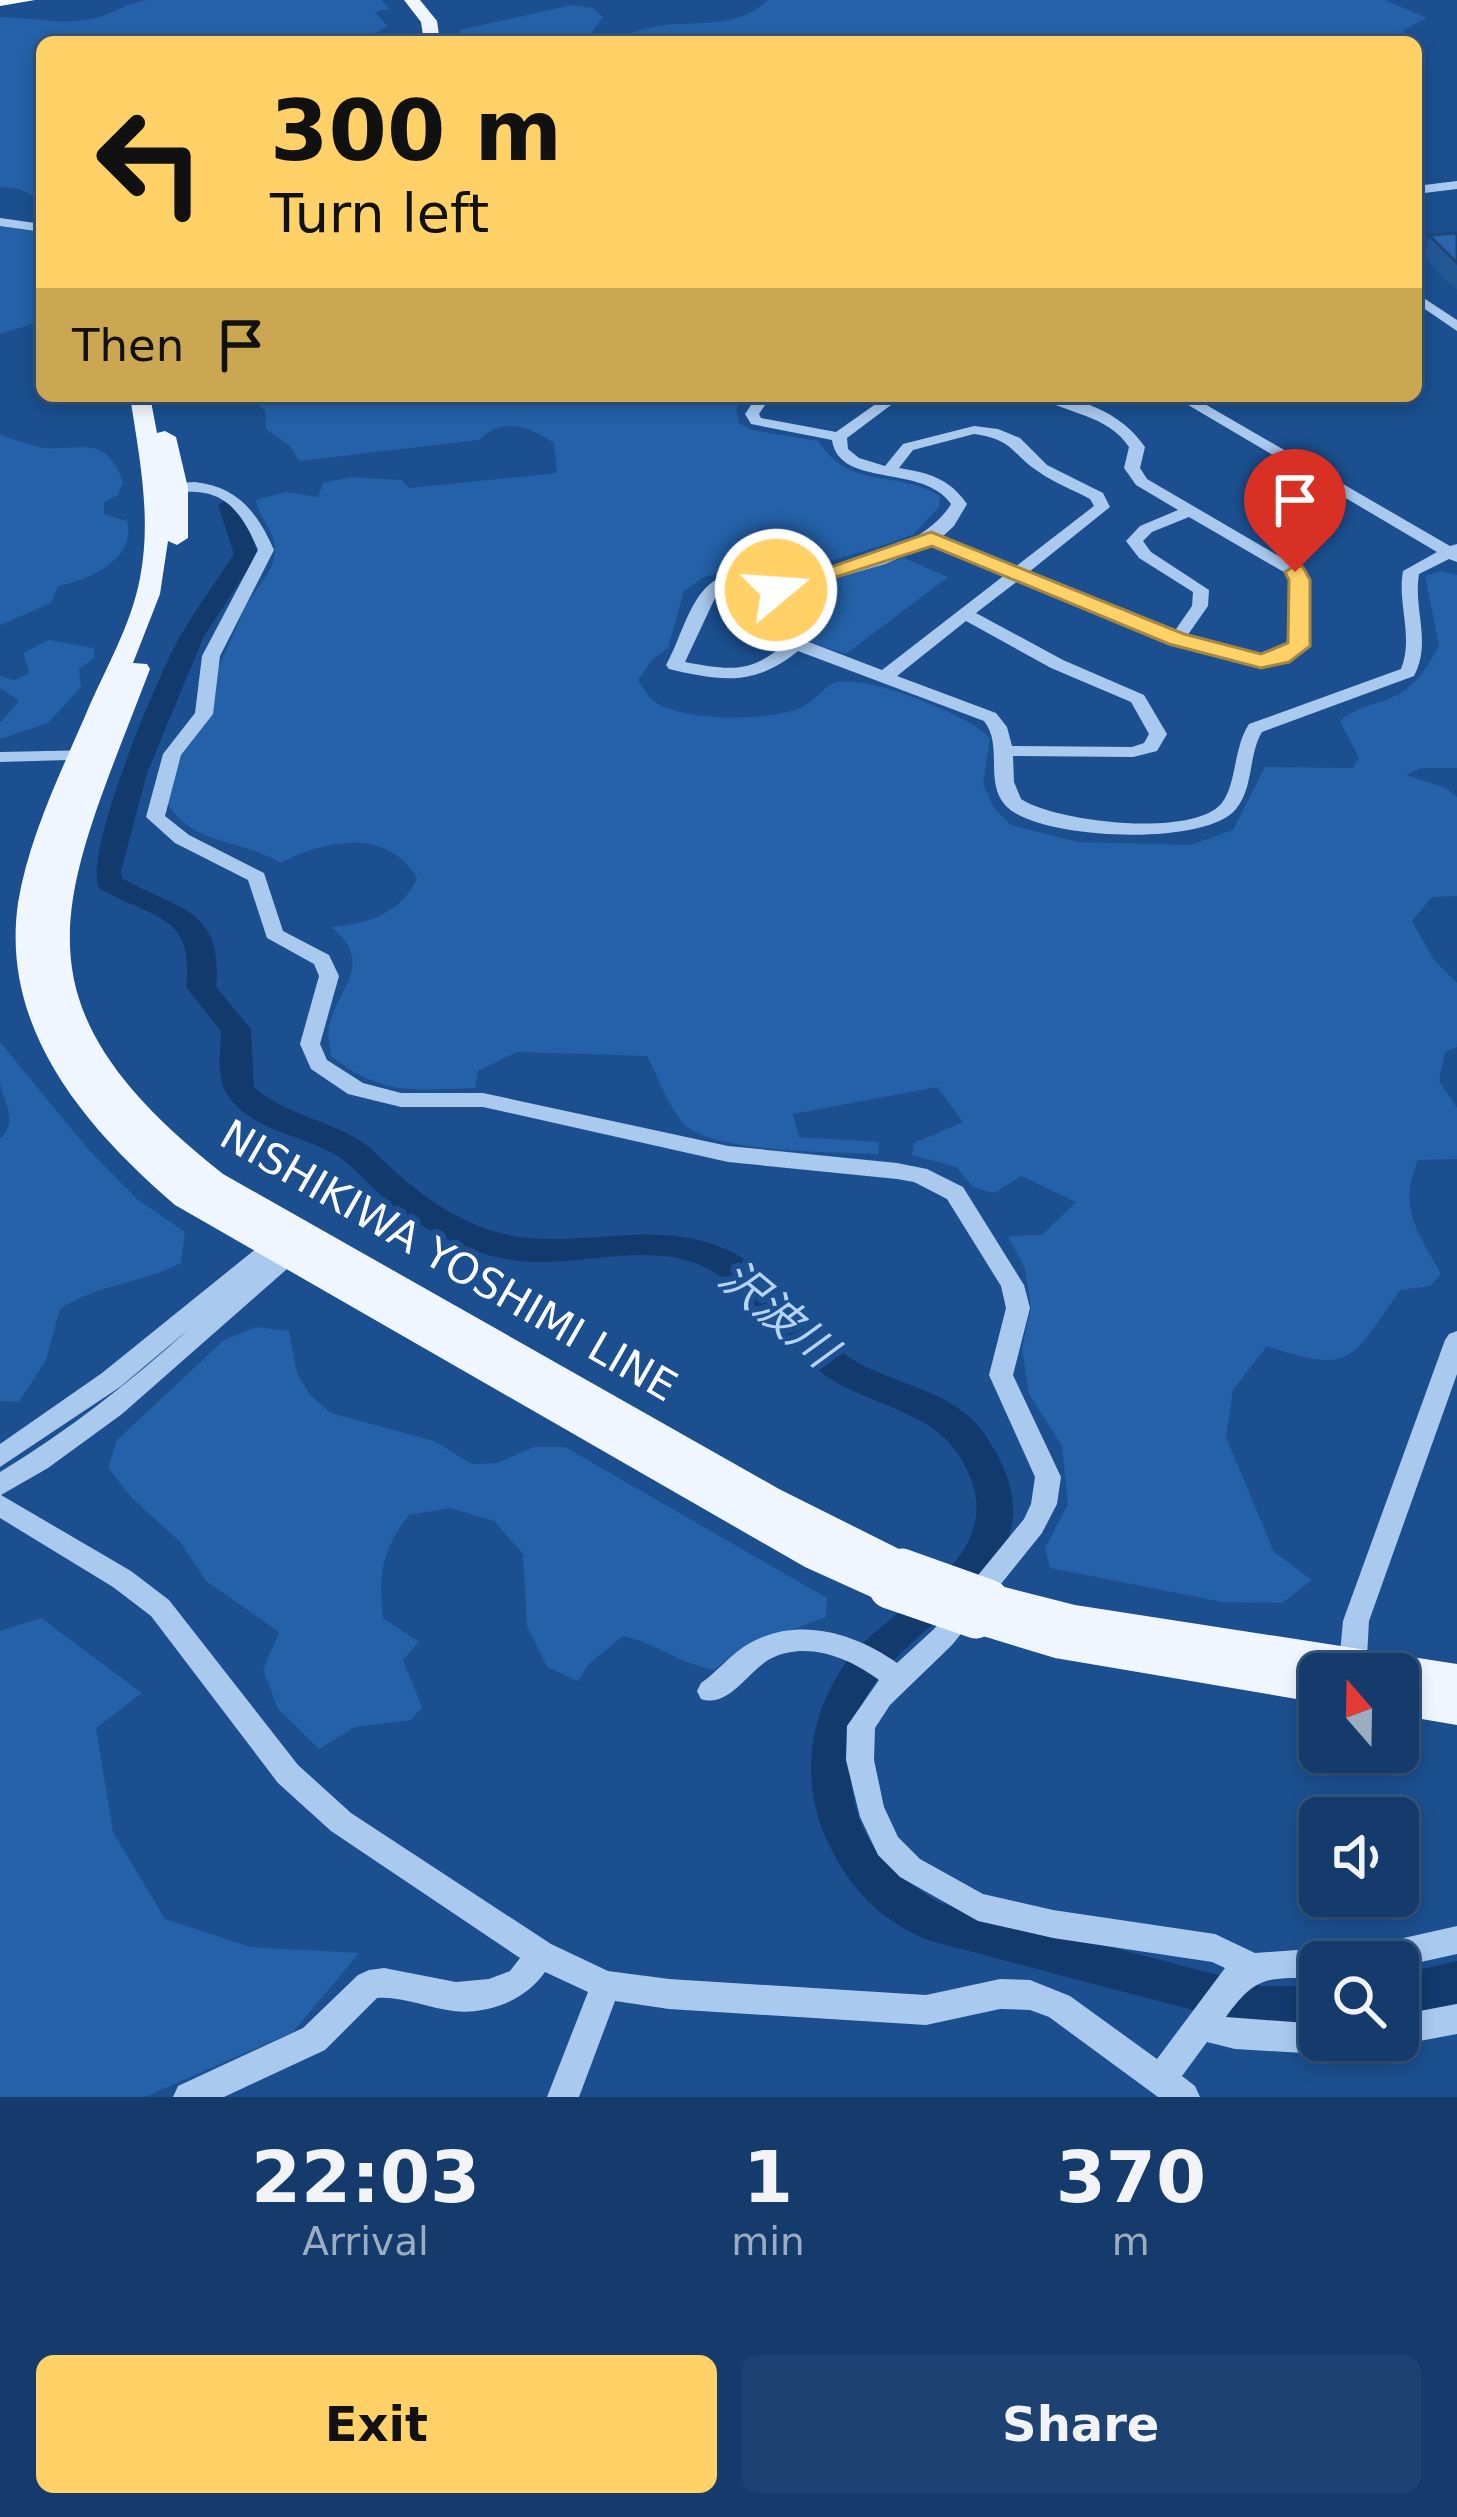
<!DOCTYPE html>
<meta charset="utf-8">
<style>
:root{--surface:#143b6b;--page:#1d4271;--text:#f1f3f6;--muted:#9dadc1;--line:#33557e;--accent:#ffd166}
body{margin:0;font-family:"DejaVu Sans","Noto Sans JP",sans-serif;background:var(--page);color:var(--text);height:100vh;display:flex;flex-direction:column;font-size:45px;white-space:nowrap}
*{box-sizing:border-box;margin:0}
p{font-size:39px;color:var(--muted)}
.icon{flex:none;width:66px;height:66px;fill:none;stroke:currentColor;stroke-width:2;stroke-linecap:round;stroke-linejoin:round}
.map{position:relative;height:2097px;overflow:hidden}
.panel{display:flex;flex-direction:column;background:var(--surface);flex:1}
.panel>*{flex:none}
.guide{position:absolute;left:36px;top:36px;width:1386px;height:366px;border-radius:18px;box-shadow:0 6px 18px #0003,0 0 0 3px var(--line);background:#ffd166;color:#111;overflow:hidden}
.needle{width:78px;rotate:340deg}
.buttons{position:absolute;left:1299px;top:1653px;display:grid;gap:24px}
.buttons a{display:grid;place-items:center;width:120px;height:120px;border-radius:18px;background:var(--surface);box-shadow:0 6px 18px #0003,0 0 0 3px var(--line);font-size:60px}
.pin{position:absolute;display:grid;place-items:center;width:102px;height:102px;color:#fff;margin:-123px -51px;border-radius:50% 50% 50% 0;rotate:-45deg;box-shadow:0 0 12px #0007}
.pin .icon{rotate:45deg}
.me{position:absolute;width:132px;margin:-66px;rotate:72deg;stroke-linejoin:round;filter:drop-shadow(0 0 9px #0008)}
.turn{display:flex;align-items:center;gap:42px;height:252px;padding:0 36px;font-size:54px}
.turn .icon{width:156px;height:156px;stroke-width:2.5}
.turn b{display:block;font-size:84px;line-height:102px}
.then{display:flex;align-items:center;height:114px;padding:0 36px;background:#0003;gap:24px;font-size:45px}
.eta{display:flex;justify-content:space-evenly;align-items:center;height:204px;text-align:center}
.eta b{font-size:72px;font-weight:700;line-height:84px}
.button{display:flex;gap:24px;margin-top:auto;padding:24px 36px}
.button a{flex:1;height:138px;border-radius:18px;background:var(--accent);color:#111;font-size:48px;font-weight:700;line-height:138px;text-align:center}
.button a+a{background:var(--page);color:var(--text)}
.map>svg:first-child{display:block}
.green{fill:#2461a8}
.lines{fill:none;stroke-linecap:round;stroke-linejoin:round}
.river{fill:#123a6d;fill-rule:evenodd}
.minor{fill:#a9c9ee;fill-rule:evenodd}
.major{fill:#f0f6ff;fill-rule:evenodd}
.highway{fill:#fff;fill-rule:evenodd}
.major-bridge{stroke:#f0f6ff;stroke-width:39}
.wall{fill:#245895}
.building{fill:#2a66ad;stroke:#1d4779;stroke-width:3}
.route{fill:#ffd166;stroke:#a68842;stroke-width:3}
.labels{text-anchor:middle;stroke-width:12;stroke-linejoin:round;paint-order:stroke}
.street-label{font-size:42px;fill:#fff;stroke:#1b4f8f}
.water-label{font-size:45px;font-style:italic;fill:#b5d3f5;stroke:#1b4f8f}
</style>
<div class="map">
<svg width="1457" height="2097" viewBox="0 0 1457 2097">
<rect width="100%" height="100%" fill="#1b4f8f"/>
<!-- green -->
<g class="green">
<path d="M151 0H381L390 9 375 12 388 27 370 35 368 42H42V200L19 189 0 187V17C33 17 62 26 96 18 115 13 129 1 151 0Z"/>
<path d="M768 0H1385L1427 18 1403 30 1411 42H607C626 34 645 27 665 25 703 21 738 28 768 0Z"/>
<polygon points="572,5 593,8 603,17 585,42 465,42 459,30"/>
<polygon points="0,226 42,233 38,273 42,321 0,334"/>
<path d="M250 396H746L736 409 739 423 752 430 818 441C852 492 897 469 940 496L939 507 914 534 887 544 784 575 735 571 704 577 684 591 668 648 652 660 638 680C643 687 648 698 655 702 685 722 768 721 800 708 814 703 823 686 837 682 868 675 970 715 990 738L983 784 994 808 1011 825 1078 842 1190 845 1233 830 1265 767 1353 768 1359 758 1340 721C1359 704 1382 705 1402 692 1420 681 1429 663 1439 646L1425 576 1441 571 1457 575V768H1422L1406 775 1446 788 1457 797V896L1432 897 1412 921 1434 960 1457 983V1047L1445 1052 1439 1081 1457 1108V1159L1418 1160C1398 1207 1417 1231 1441 1274L1430 1286 1400 1290C1351 1360 1353 1375 1267 1346L1233 1390 1226 1437 1274 1552 1312 1580 1282 1603 1223 1602 1050 1568 1045 1548 1068 1504 1062 1446 1029 1394 1022 1349 1031 1307 1025 1269 1008 1236 1042 1235 1076 1202 1021 1176 994 1193 973 1187 956 1167 912 1155 914 1143 963 1122 937 1087 793 1114 799 1137 879 1142 878 1154C839 1152 707 1153 683 1123 668 1105 658 1077 647 1056L517 1052 478 1071 475 1088C412 1090 382 1096 331 1056 330 1047 327 1034 329 1026 338 988 376 963 331 927 368 924 402 913 417 878 387 827 326 840 280 863 241 838 194 847 167 803 183 737 217 673 244 610 253 590 273 575 275 552 276 531 259 519 256 500L286 492 318 497 323 483 350 477 402 480 409 488 557 473 554 443C530 427 503 415 479 440L299 461 290 446 266 429 265 411Z"/>
<path d="M0 434C14 440 30 446 46 448 85 450 106 435 123 482L118 495 104 502V514L127 521C137 558 89 581 58 586L51 603 0 625Z"/>
<path d="M904 558 948 577 846 654C820 644 780 639 770 611 781 585 875 567 904 558Z"/>
<polygon points="48,640 94,648 94,658 79,669 81,687 48,723 0,739 0,723 19,701 0,688 0,676 14,680 30,673 23,653"/>
<path d="M0 1042 88 1149 138 1200 185 1232 181 1263C141 1284 97 1284 60 1309L46 1360 19 1402 0 1401V1139C19 1119 4 1106 0 1083 0 1070 0 1055 0 1042Z"/>
<path d="M256 1327 289 1331 297 1373 309 1394 331 1413 434 1441 472 1464 497 1463 534 1447H565L827 1598 826 1617 740 1649 714 1670C681 1664 657 1644 623 1636L589 1664 578 1681 547 1667 527 1626 523 1554 494 1521 450 1508 409 1515C382 1550 378 1574 383 1618L419 1642 403 1660 422 1707 411 1720 355 1727 319 1749 278 1709 263 1670 279 1632 206 1581 180 1542 133 1499 108 1468 117 1440 224 1340Z"/>
<polygon points="41,1618 142,1693 96,1728 113,1832 165,1919 250,1947 359,1953 293,2032 145,2097 0,2097 0,1631"/>
</g>
<g class="lines">
<!-- river -->
<g class="river">
<path d="M229 498 240 505 258 554 204 636 147 773 121 871 122 878C176 910 224 907 216 987L251 1029 254 1087C284 1114 325 1119 359 1140 374 1149 386 1164 400 1176 437 1208 480 1234 529 1238 593 1244 655 1222 718 1246 777 1268 805 1331 857 1362 898 1385 955 1392 983 1432 1082 1573 910 1605 862 1705 850 1732 848 1765 853 1794 861 1847 896 1877 940 1903L1261 1986H1320V2028H1261L931 1941C879 1921 847 1886 825 1836 800 1778 810 1714 845 1664 885 1607 1001 1566 972 1482 962 1454 947 1436 921 1421 890 1404 853 1395 823 1374 779 1342 753 1289 702 1266 643 1240 574 1270 512 1260 464 1253 420 1228 383 1197 367 1184 354 1166 336 1155 304 1136 257 1131 232 1101 214 1080 221 1056 221 1031L186 987C195 912 151 919 99 888 82 855 160 669 182 633 198 606 217 580 234 554L218 505Z"/>
<polygon points="1457,1961 1457,2003 1398,2017 1398,1975"/>
</g>
<!-- minor -->
<g class="minor">
<polygon points="1457,181 1457,189 1416,194 1416,186"/>
<polygon points="0,218 42,224 42,232 0,226"/>
<polygon points="1416,293 1457,320 1457,331 1416,303"/>
<path d="M757 396H771L759 414 761 418 836 432 887 396H903L847 438 848 449 859 458 885 466 903 444 974 426 998 429 1020 438 1047 465 1103 493 1110 507 1029 572 1174 632 1192 606 1193 592 1139 558 1126 541 1140 526 1178 510 1136 485 1124 468 1129 447C1107 414 1068 415 1038 396 1079 396 1121 412 1145 447L1140 468 1147 479 1301 569 1308 580V646L1287 661 1261 666 1171 643 1019 580 976 613 1063 660 1144 695 1167 734 1157 751 1133 757 1013 756 1014 782 1021 799C1056 822 1191 838 1221 804 1237 785 1233 748 1249 724L1401 669C1414 637 1397 604 1403 571L1437 552 1173 396H1191L1450 546 1457 544V562L1449 559 1419 574C1413 609 1432 642 1414 676L1262 732C1248 756 1254 787 1236 809 1206 847 1041 840 1007 807 983 783 1004 746 984 721L798 651C754 687 721 681 669 669L666 665C680 641 688 602 710 584 736 563 756 587 780 583 829 575 926 548 951 504 923 463 839 489 832 440L751 424 745 414ZM974 434C1015 440 1010 453 1039 472 1054 483 1074 490 1090 499L1094 506 1015 567 942 537 954 526 967 504C949 478 929 473 899 468L913 450ZM1189 517 1289 575 1292 580 1291 644C1257 664 1223 646 1187 636L1208 606 1209 590 1151 552 1143 541 1152 532ZM931 544 1006 574 882 670 780 631 767 615 772 599 781 594 885 564ZM733 585 763 591 750 615 768 639 784 645C749 674 728 670 685 662L715 598ZM966 621 1051 668 1131 702 1149 734 1144 743 1132 747 1012 746 1007 727 996 713 897 676Z"/>
<path d="M195 482C238 487 257 512 274 550L220 656 213 714 181 755 165 816 189 835 264 873 283 931 329 955 339 976 320 1044 327 1060 363 1083 401 1093H483L728 1146 897 1163 927 1169 963 1187 1024 1285 1030 1308 1013 1375 1061 1477 1057 1504 1042 1533 952 1645 890 1705 875 1728 874 1760 884 1807 898 1837 920 1859 983 1894 1053 1910 1215 1934 1255 1953 1323 1948 1334 1952 1338 1962H1320V1977C1268 1980 1258 1972 1226 2017L1320 2024V2040H1335L1331 2050 1320 2054 1235 2049 1207 2042 1182 2076 1195 2086 1200 2097H1158L1049 2017 1030 2010 1000 2009 926 2025 669 2009 615 2001 579 2097H547L588 1992 545 1972C526 2000 488 2015 453 2011 428 2008 402 1996 377 1998L325 2050 224 2097H173L178 2086 303 2028 358 1975 369 1970 384 1968 456 1982 489 1979 510 1971 520 1958 331 1831 278 1783 151 1616 113 1587 0 1518V1472C68 1431 130 1382 189 1329L120 1387 0 1467V1444L102 1373 273 1235 281 1233 300 1238 303 1244 295 1262 122 1414 48 1468 1 1495 131 1571 169 1600 298 1765 351 1813 551 1944 608 1971 669 1979 926 1995 1000 1979 1030 1980 1070 1996 1157 2059 1225 1968 1212 1962 1053 1938 978 1921 900 1877 878 1855 860 1817 846 1760 847 1726 879 1680C849 1658 808 1641 772 1658 749 1669 729 1709 701 1699L697 1691 701 1683C717 1672 729 1656 745 1646 795 1615 853 1632 897 1663L934 1629 1024 1519 1031 1504 1035 1477 989 1375 1006 1308 1001 1286 947 1199 914 1182 897 1179 728 1162 483 1107H401L348 1094 311 1069 300 1044 319 976 314 964 267 938 248 880 175 843 146 817 163 754 195 713 202 656 258 550C246 522 231 494 197 492 185 491 179 494 169 488L177 483Z"/>
<polygon points="95,750 101,751 104,755 101,759 0,762 0,752"/>
<polygon points="1457,1331 1457,1374 1369,1621 1366,1674 1338,1674 1343,1621 1445,1340 1449,1334"/>
<polygon points="1457,1926 1457,1954 1398,1967 1398,1962 1344,1962 1348,1952 1359,1948"/>
<polygon points="1457,2004 1457,2034 1398,2045 1387,2041 1398,2040 1398,2015"/>
</g>
<!-- major -->
<g class="major">
<polygon points="404,0 420,0 437,21 440,42 424,42 421,22"/>
<path d="M130 396H150L157 433 165 431 176 437 188 488V538L177 545 168 541 160 594 133 663 147 664 150 669C62 900 0 998 223 1174L779 1489 915 1557 921 1568 915 1579 905 1583 908 1589 902 1600 889 1605 805 1567 175 1205C86 1128 0 1030 18 903 29 837 60 774 86 714 105 669 131 626 140 578 152 517 139 456 130 396Z"/>
<polygon points="989,1583 1075,1605 1457,1664 1457,1725 1398,1715 1398,1674 1320,1674 1320,1703 1055,1658 963,1630 957,1619 963,1608 973,1604 976,1588"/>
</g>
<!-- highway -->
<polygon class="highway" points="0,0 35,0 0,6"/>
<!-- major-bridge -->
<g class="major-bridge">
<polyline points="902,1568 989,1599"/>
<polyline points="889,1589 976,1619"/>
</g>
</g>
<!-- wall -->
<polygon class="wall" points="1457,233 1457,289 1448,283 1425,257 1429,235"/>
<!-- building -->
<polygon class="building" points="1457,233 1457,263 1429,235"/>
<!-- route -->
<polygon class="route" points="931,532 1184,634 1261,654 1288,643 1289,580 1285,572 1295,565 1303,567 1310,580 1310,646 1289,662 1261,668 1169,644 932,546 783,594 776,596 765,590"/>
<g class="labels">
<!-- street labels -->
<g class="street-label">
<text transform="translate(449 1260) rotate(30)" y="15">NISHIKIWA YOSHIMI LINE</text>
</g>
<!-- water labels -->
<g class="water-label">
<text transform="translate(778 1313) rotate(40)" y="16">沢波川</text>
</g>
</g>
</svg>
<div class="buttons">
<a><svg class="needle" viewBox="-14 -14 28 28"><path d="M0-13l5 13h-10z" fill="#e53935"/><path d="M0 13l5-13h-10z" fill="#9dadc1"/></svg></a>
<a><svg class="icon" aria-label="sound" viewBox="0 0 24 24"><path d="M4 9h4l5-4v14l-5-4H4zM17 9q2 3 0 6"/></svg></a>
<a><svg class="icon" aria-label="search" viewBox="0 0 24 24"><circle cx="10" cy="10" r="6"/><path d="M15 15l6 6"/></svg></a>
</div>
<div class="pin" style="left:1295px;top:572px;background:#d93025"><svg class="icon" aria-label="arrive" viewBox="0 0 24 24"><path d="M6 21V4h12l-3 4 3 4H6"/></svg></div>
<svg class="me" style="left:776px;top:590px" viewBox="-20 -20 40 40"><circle r="17" fill="#ffd166" stroke="#fff" stroke-width="3"/><path d="M0-11L8 9 0 5-8 9z" fill="#fff"/></svg>
<div class="guide">
<div class="turn"><svg class="icon" aria-label="left" viewBox="0 0 24 24"><path d="M17 20v-9H6M10 6l-5 5 5 5"/></svg><div><b>300 m</b>Turn left</div></div>
<div class="then">Then<svg class="icon" aria-label="arrive" viewBox="0 0 24 24"><path d="M6 21V4h12l-3 4 3 4H6"/></svg></div>
</div>
</div>
<section class="panel">
<div class="eta">
<div><b>22:03</b><p>Arrival</p></div>
<div><b>1</b><p>min</p></div>
<div><b>370</b><p>m</p></div>
</div>
<div class="button"><a>Exit</a><a>Share</a></div>
</section>
